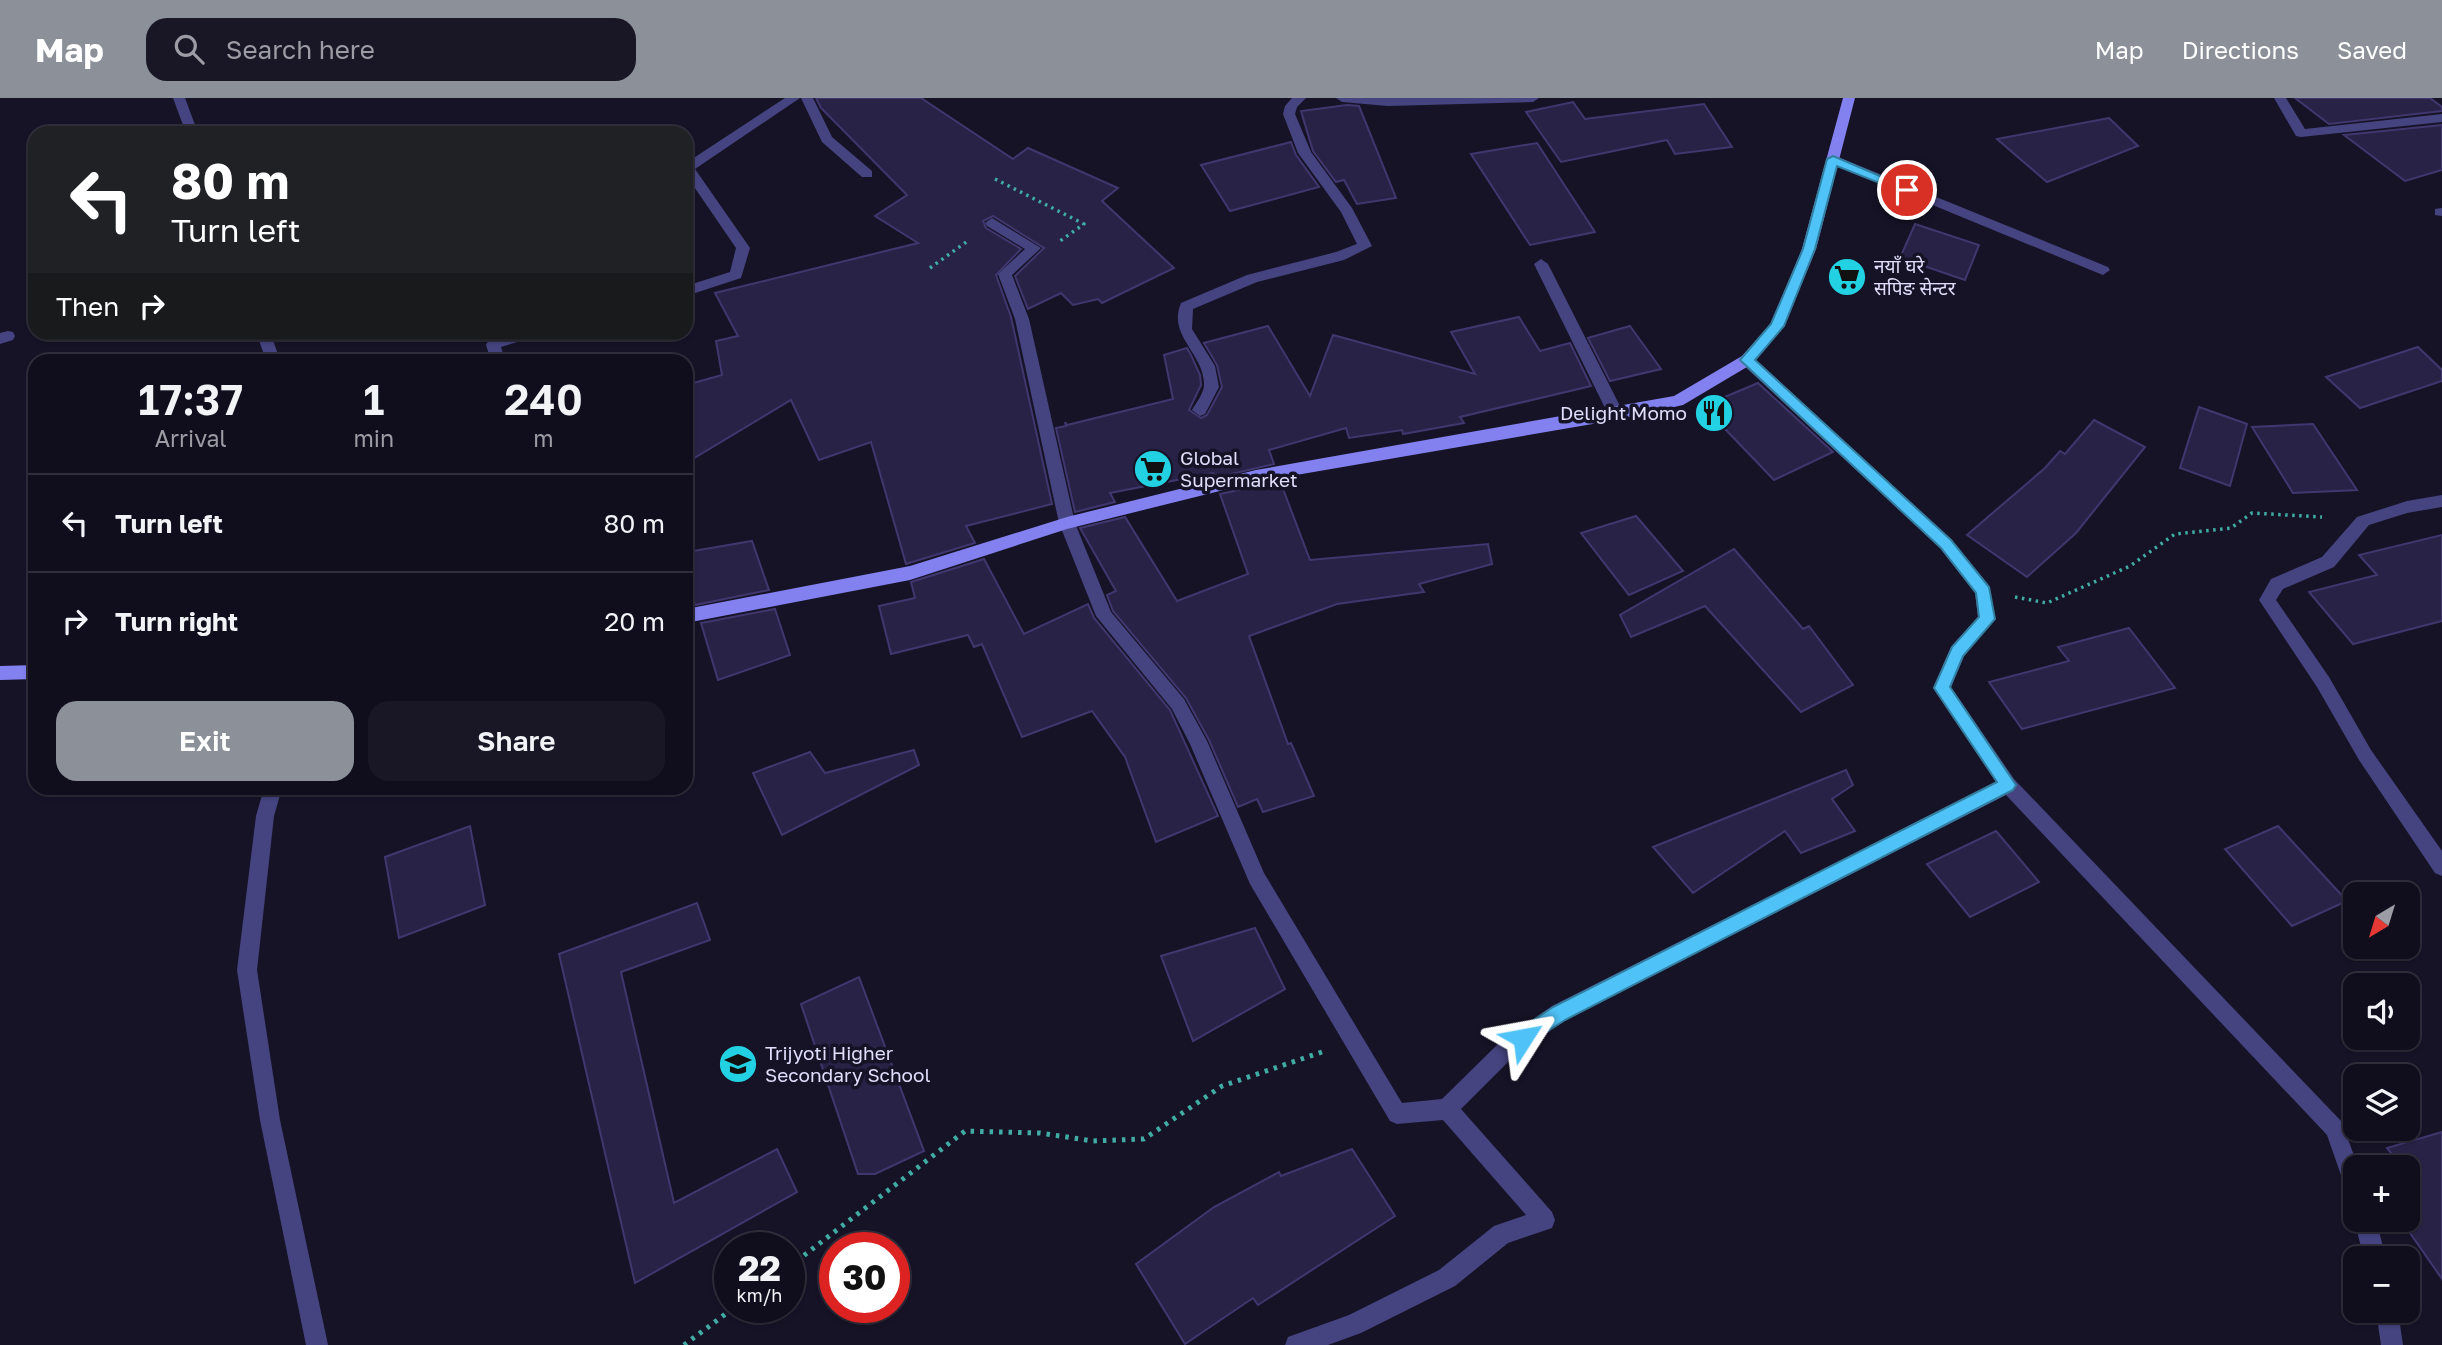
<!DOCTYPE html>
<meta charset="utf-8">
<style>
:root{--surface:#100e1d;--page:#191726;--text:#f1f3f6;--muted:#9c9ca4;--line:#302e3b;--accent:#8c9099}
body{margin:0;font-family:"Golos Text","Noto Sans Devanagari",sans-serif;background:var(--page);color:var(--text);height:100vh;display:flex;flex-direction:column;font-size:26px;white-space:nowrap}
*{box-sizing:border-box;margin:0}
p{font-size:23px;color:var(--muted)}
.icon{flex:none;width:38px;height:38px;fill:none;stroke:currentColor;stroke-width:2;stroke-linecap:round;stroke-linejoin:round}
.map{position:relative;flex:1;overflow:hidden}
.sheet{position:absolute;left:28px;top:256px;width:665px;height:441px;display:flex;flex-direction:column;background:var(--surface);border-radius:21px;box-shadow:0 2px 5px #0004,0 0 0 2px var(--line)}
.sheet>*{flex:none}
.banner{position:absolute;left:28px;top:28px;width:665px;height:214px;border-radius:21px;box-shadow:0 2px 5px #0004,0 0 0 2px var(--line);background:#202124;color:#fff;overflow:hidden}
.needle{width:46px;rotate:218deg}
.buttons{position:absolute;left:2343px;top:784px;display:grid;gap:14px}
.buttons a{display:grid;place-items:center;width:77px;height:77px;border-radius:14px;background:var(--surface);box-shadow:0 2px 5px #0004,0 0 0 2px var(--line);font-size:35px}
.speed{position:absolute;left:714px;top:1134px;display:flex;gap:14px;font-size:35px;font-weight:700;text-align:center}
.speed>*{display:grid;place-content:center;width:91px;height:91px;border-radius:50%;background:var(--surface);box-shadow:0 2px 5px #0004,0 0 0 2px var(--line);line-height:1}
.speed small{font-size:18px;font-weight:400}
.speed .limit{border:10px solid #d22;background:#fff;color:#111}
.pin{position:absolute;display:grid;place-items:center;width:60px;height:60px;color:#fff;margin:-30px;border:4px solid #fff;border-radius:50%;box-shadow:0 2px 7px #0007}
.me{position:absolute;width:77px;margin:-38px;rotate:56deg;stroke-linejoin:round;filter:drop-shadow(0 0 5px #0008)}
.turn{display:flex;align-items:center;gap:24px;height:147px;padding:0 28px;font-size:32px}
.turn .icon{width:91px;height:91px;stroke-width:2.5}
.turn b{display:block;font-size:49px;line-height:60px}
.then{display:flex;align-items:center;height:66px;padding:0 28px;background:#0003;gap:14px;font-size:26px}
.eta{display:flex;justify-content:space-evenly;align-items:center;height:119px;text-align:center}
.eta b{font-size:42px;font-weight:600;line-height:49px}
.action{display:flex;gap:14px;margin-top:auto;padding:14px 28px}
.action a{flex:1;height:80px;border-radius:21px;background:var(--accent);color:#fff;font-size:28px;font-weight:600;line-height:80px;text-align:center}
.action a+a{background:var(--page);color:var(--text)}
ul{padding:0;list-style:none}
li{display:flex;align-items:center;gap:21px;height:98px;padding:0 28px;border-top:2px solid var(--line)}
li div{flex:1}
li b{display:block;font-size:26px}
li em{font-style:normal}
header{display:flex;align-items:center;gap:42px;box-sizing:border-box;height:98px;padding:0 35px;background:var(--accent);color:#fff}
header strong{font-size:33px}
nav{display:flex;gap:38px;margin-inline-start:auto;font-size:24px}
.search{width:490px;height:63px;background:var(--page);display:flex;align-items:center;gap:18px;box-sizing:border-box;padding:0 24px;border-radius:21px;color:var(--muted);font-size:26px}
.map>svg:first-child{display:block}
.building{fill:#282246;stroke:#41376f;stroke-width:2}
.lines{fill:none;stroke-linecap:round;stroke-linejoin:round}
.path-far1{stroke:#40aca4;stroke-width:3.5;stroke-dasharray:2.5 4.5;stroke-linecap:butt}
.path{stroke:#40aca4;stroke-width:5;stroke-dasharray:3.5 6;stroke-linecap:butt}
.street{fill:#464480;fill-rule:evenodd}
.secondary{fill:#8281ef;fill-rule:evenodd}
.route{fill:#4fc3f7;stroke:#337fa1;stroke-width:2}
.labels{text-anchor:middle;stroke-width:7;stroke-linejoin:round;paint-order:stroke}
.poi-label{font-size:19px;fill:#e0defb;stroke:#161327;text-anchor:start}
</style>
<header>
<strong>Map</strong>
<div class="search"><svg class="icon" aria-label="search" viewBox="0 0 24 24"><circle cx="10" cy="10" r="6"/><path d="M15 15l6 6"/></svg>Search here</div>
<nav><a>Map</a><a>Directions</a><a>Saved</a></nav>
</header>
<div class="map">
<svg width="2442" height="1247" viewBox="0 0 2442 1247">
<rect width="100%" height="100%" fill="#161327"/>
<!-- building -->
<g class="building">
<polygon points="816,0 921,0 1013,61 1028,50 1118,90 1102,103 1174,170 1102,205 1098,201 1073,207 1061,195 1028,211 1015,178 1044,150 993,118 983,123 986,130 1021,151 996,177 1011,219 1052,406 966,428 975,445 909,465 906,466 871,344 819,362 791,302 686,365 686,287 722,277 716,243 738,238 715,195 918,145 875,118 907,97 821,10"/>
<polygon points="2295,0 2430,0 2442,9 2442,13 2329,26"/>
<polygon points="1573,4 1585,21 1704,6 1732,49 1675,56 1667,42 1561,64 1526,14"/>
<polygon points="1347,7 1359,8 1396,100 1357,106 1344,82 1336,84 1313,53 1301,13"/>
<polygon points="2109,20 2138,48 2047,84 1997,41"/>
<polygon points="2442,27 2442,72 2405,83 2344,37"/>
<polygon points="1291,44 1296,57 1319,89 1230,113 1201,67"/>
<polygon points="1537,45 1595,134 1530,147 1471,56"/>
<polygon points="1915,126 1979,147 1965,182 1900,160"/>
<polygon points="1519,219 1540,253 1570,245 1591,288 1460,319 1464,325 1403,336 1402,332 1349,340 1346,330 1269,352 1274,366 1214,380 1213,375 1110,395 1115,404 1075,414 1056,330 1066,328 1065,324 1067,327 1173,301 1164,257 1187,250 1191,257 1200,277 1201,287 1189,312 1201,320 1207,317 1222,289 1217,267 1204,245 1268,228 1310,298 1333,237 1475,276 1451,234"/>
<polygon points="1630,228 1661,271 1610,283 1588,240"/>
<polygon points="2418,249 2442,272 2442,283 2360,310 2326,279"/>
<polygon points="1758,285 1833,354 1774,382 1703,308"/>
<polygon points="2199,309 2247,326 2230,388 2180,370"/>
<polygon points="2094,322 2145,349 2076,435 2027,479 1967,437 2045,370 2060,353 2065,356"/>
<polygon points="2313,326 2357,392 2293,395 2252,329"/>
<polygon points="1280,383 1310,462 1488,446 1492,466 1419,486 1424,494 1337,506 1249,538 1288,646 1291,645 1314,698 1263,714 1257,701 1238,709 1209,642 1186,600 1113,513 1107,497 1116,493 1080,430 1125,419 1177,503 1248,476 1220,396"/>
<polygon points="1636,418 1683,473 1629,497 1581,435"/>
<polygon points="2442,437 2442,523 2353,546 2309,494 2377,477 2359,457"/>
<polygon points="752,443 769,492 695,507 688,485 687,454"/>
<polygon points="1734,451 1803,531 1809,528 1853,587 1801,614 1705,508 1631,539 1620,517"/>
<polygon points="984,461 1024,536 1088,506 1094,520 1170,612 1218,718 1156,744 1125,659 1092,613 1022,639 982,546 974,549 968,537 891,556 879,508 915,500 911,484"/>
<polygon points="775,511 790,557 718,582 701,525"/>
<polygon points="2129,530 2175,590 2022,631 1989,584 2069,563 2058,549"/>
<polygon points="914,652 919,667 782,737 753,675 810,654 825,675"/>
<polygon points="1846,672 1853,687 1832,701 1855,733 1801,755 1785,733 1693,795 1653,749"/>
<polygon points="470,728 485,807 399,840 385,759"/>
<polygon points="2278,728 2347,803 2292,828 2225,751"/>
<polygon points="1996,733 2039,784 1970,819 1927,766"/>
<polygon points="697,805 710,842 621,874 674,1105 777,1051 797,1094 635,1185 559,856"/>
<polygon points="1255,830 1285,891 1193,943 1161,858"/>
<polygon points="859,879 924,1053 875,1076 858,1076 801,906"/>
<polygon points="2442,1034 2442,1181 2401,1122 2408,1122 2408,1069 2383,1069 2399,1065 2387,1050"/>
<polygon points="1352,1051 1395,1118 1258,1207 1253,1200 1185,1246 1136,1166 1214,1109 1279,1074 1281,1078"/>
</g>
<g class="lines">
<!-- path-far1 -->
<g class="path-far1">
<polyline points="995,81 1084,126 1060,143"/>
<polyline points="930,170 969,142"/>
<polyline points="2015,499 2047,505 2130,468 2175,436 2231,430 2252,415 2322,419"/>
</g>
<!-- path -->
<g class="path">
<polyline points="789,1169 965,1033 1040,1035 1093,1043 1144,1041 1222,988 1322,954"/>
<polyline points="684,1247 735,1209"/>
</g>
<!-- street -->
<g class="street">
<polygon points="173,0 185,0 198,35 186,35"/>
<polygon points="785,0 800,0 695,71 750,150 741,180 686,198 686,188 730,174 736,150 686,77 686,65"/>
<polygon points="801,0 813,0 832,39 872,73 872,79 862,79 822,44"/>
<path d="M1292 0H1306L1297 9 1295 16 1311 54 1352 110 1372 148 1344 162 1257 184 1193 211 1192 231 1215 268 1219 289 1205 316 1200 318 1192 312C1196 305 1204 295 1204 287 1205 256 1167 238 1181 205L1247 177 1336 154 1357 146 1341 114 1298 55 1283 16 1285 8Z"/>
<polygon points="1336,0 1539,0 1533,4 1388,8 1342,4"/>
<polygon points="2274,0 2286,0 2305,31 2442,16 2442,24 2301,39 2296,38"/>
<polygon points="1833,57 2108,169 2110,172 2103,177 2098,175 1828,64 1826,61"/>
<polygon points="2442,110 2442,118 2435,117 2435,111"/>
<polygon points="992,120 1041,150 1012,177 1029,221 1075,425 1111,514 1184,601 1207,643 1264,775 1402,1005 1442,1001 1499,945 1552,908 1996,684 1933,590 1951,549 1978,519 1975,495 1940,450 1742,266 1740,262 1747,257 1752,258 1952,442 1989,488 1995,521 1964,558 1951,589 2014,681 2342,1024 2358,1069 2356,1069 2356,1103 2349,1100 2327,1037 2006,697 1566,922 1513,959 1461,1011 1552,1114 1555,1122 1552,1130 1508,1145 1455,1188 1361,1235 1328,1247 1285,1247 1288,1239 1349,1217 1439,1172 1494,1128 1526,1117 1443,1022 1397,1026 1390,1023 1250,786 1190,646 1172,611 1096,518 1059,425 1015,221 998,176 1025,151 987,128 985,125"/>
<polygon points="1541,161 1548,166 1624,316 1621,320 1616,322 1608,316 1534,166"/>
<polygon points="8,233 13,234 15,238 13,242 0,246 0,235"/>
<polygon points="256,234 270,234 280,262 266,262"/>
<polygon points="510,234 539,234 537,238 501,249 505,262 491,262 486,247 488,243"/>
<polygon points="2442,397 2442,409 2407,415 2369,427 2334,469 2283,491 2276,502 2329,579 2371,652 2442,753 2442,778 2435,775 2359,662 2317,589 2259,502 2271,481 2322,459 2357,419 2407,403"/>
<polygon points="264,690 282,690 274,718 257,872 280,1022 328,1247 306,1247 260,1022 237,872 256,718"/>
<polygon points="2356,1119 2356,1122 2376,1122 2386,1160 2364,1160 2354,1122"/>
<polygon points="2376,1213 2398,1213 2403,1247 2381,1247"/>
</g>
<!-- secondary -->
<g class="secondary">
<polygon points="1843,0 1855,0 1816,151 1784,228 1752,266 1683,307 1616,322 1256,384 1067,431 910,482 686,525 686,511 910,468 1067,419 1256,372 1674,298 1742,258 1771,226 1802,151"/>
<polygon points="35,567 35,581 0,582 0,568"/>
</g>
</g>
<!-- route -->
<polygon class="route" points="1833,58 1913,92 1907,96 1837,68 1815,151 1784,228 1755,262 1951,442 1989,489 1995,521 1963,558 1950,589 2016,687 2013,692 1565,922 1523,949 1517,946 1514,940 1517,933 1553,909 1997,684 1934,590 1952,549 1979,519 1976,495 1941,450 1740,262 1771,226 1803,151 1827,61"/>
<!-- icons -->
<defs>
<g id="supermarket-disc" transform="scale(2.0125)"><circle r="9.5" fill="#22d2e2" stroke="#161327"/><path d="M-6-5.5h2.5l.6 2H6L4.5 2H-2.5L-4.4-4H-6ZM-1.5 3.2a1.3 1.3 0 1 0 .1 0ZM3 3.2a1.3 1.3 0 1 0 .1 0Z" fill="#111"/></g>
<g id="restaurant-disc" transform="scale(2.0125)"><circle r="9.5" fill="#22d2e2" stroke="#161327"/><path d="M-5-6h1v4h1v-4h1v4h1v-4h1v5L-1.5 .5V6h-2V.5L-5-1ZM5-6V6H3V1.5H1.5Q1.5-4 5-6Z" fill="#111"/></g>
<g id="school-disc" transform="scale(2.0125)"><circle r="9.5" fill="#22d2e2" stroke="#161327"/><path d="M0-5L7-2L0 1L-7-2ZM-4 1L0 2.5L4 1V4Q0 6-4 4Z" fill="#111"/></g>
</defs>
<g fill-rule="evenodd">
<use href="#supermarket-disc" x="1847" y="179"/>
<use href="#restaurant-disc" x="1714" y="315"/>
<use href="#supermarket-disc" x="1153" y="371"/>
<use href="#school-disc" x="738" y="966"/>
</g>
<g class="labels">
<!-- poi labels -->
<g class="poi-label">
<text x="1874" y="175">नयाँ घरे<tspan x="1874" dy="22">सपिङ सेन्टर</tspan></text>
<text x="1687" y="322" text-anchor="end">Delight Momo</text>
<text x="1180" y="367">Global<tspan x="1180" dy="22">Supermarket</tspan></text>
<text x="765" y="962">Trijyoti Higher<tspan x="765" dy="22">Secondary School</tspan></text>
</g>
</g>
</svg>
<div class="buttons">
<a><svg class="needle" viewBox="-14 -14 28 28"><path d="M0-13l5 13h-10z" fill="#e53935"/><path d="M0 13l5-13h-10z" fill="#9c9ca4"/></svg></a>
<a><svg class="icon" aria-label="sound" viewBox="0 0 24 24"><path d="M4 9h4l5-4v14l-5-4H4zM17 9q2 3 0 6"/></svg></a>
<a><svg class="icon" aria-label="layers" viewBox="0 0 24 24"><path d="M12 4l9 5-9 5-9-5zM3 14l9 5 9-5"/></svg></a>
<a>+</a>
<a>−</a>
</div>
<div class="speed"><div>22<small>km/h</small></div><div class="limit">30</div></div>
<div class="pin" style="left:1907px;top:92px;background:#d93025"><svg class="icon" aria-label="arrive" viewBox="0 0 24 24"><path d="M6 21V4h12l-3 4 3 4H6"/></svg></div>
<svg class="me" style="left:1523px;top:940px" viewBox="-20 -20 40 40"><path d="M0-17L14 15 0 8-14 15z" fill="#4fc3f7" stroke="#fff" stroke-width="4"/></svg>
<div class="banner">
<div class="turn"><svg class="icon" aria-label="left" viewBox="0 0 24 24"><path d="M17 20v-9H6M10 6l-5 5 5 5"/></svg><div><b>80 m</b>Turn left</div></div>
<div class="then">Then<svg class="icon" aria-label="right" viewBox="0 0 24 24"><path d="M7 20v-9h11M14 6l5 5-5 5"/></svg></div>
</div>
<section class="sheet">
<div class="eta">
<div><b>17:37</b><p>Arrival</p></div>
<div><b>1</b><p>min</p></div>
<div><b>240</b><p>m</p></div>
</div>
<ul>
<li><svg class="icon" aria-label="left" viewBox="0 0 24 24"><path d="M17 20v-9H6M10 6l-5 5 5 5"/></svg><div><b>Turn left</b></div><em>80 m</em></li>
<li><svg class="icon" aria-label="right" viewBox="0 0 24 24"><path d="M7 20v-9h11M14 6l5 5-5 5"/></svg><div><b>Turn right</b></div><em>20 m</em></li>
</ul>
<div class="action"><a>Exit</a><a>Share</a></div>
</section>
</div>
